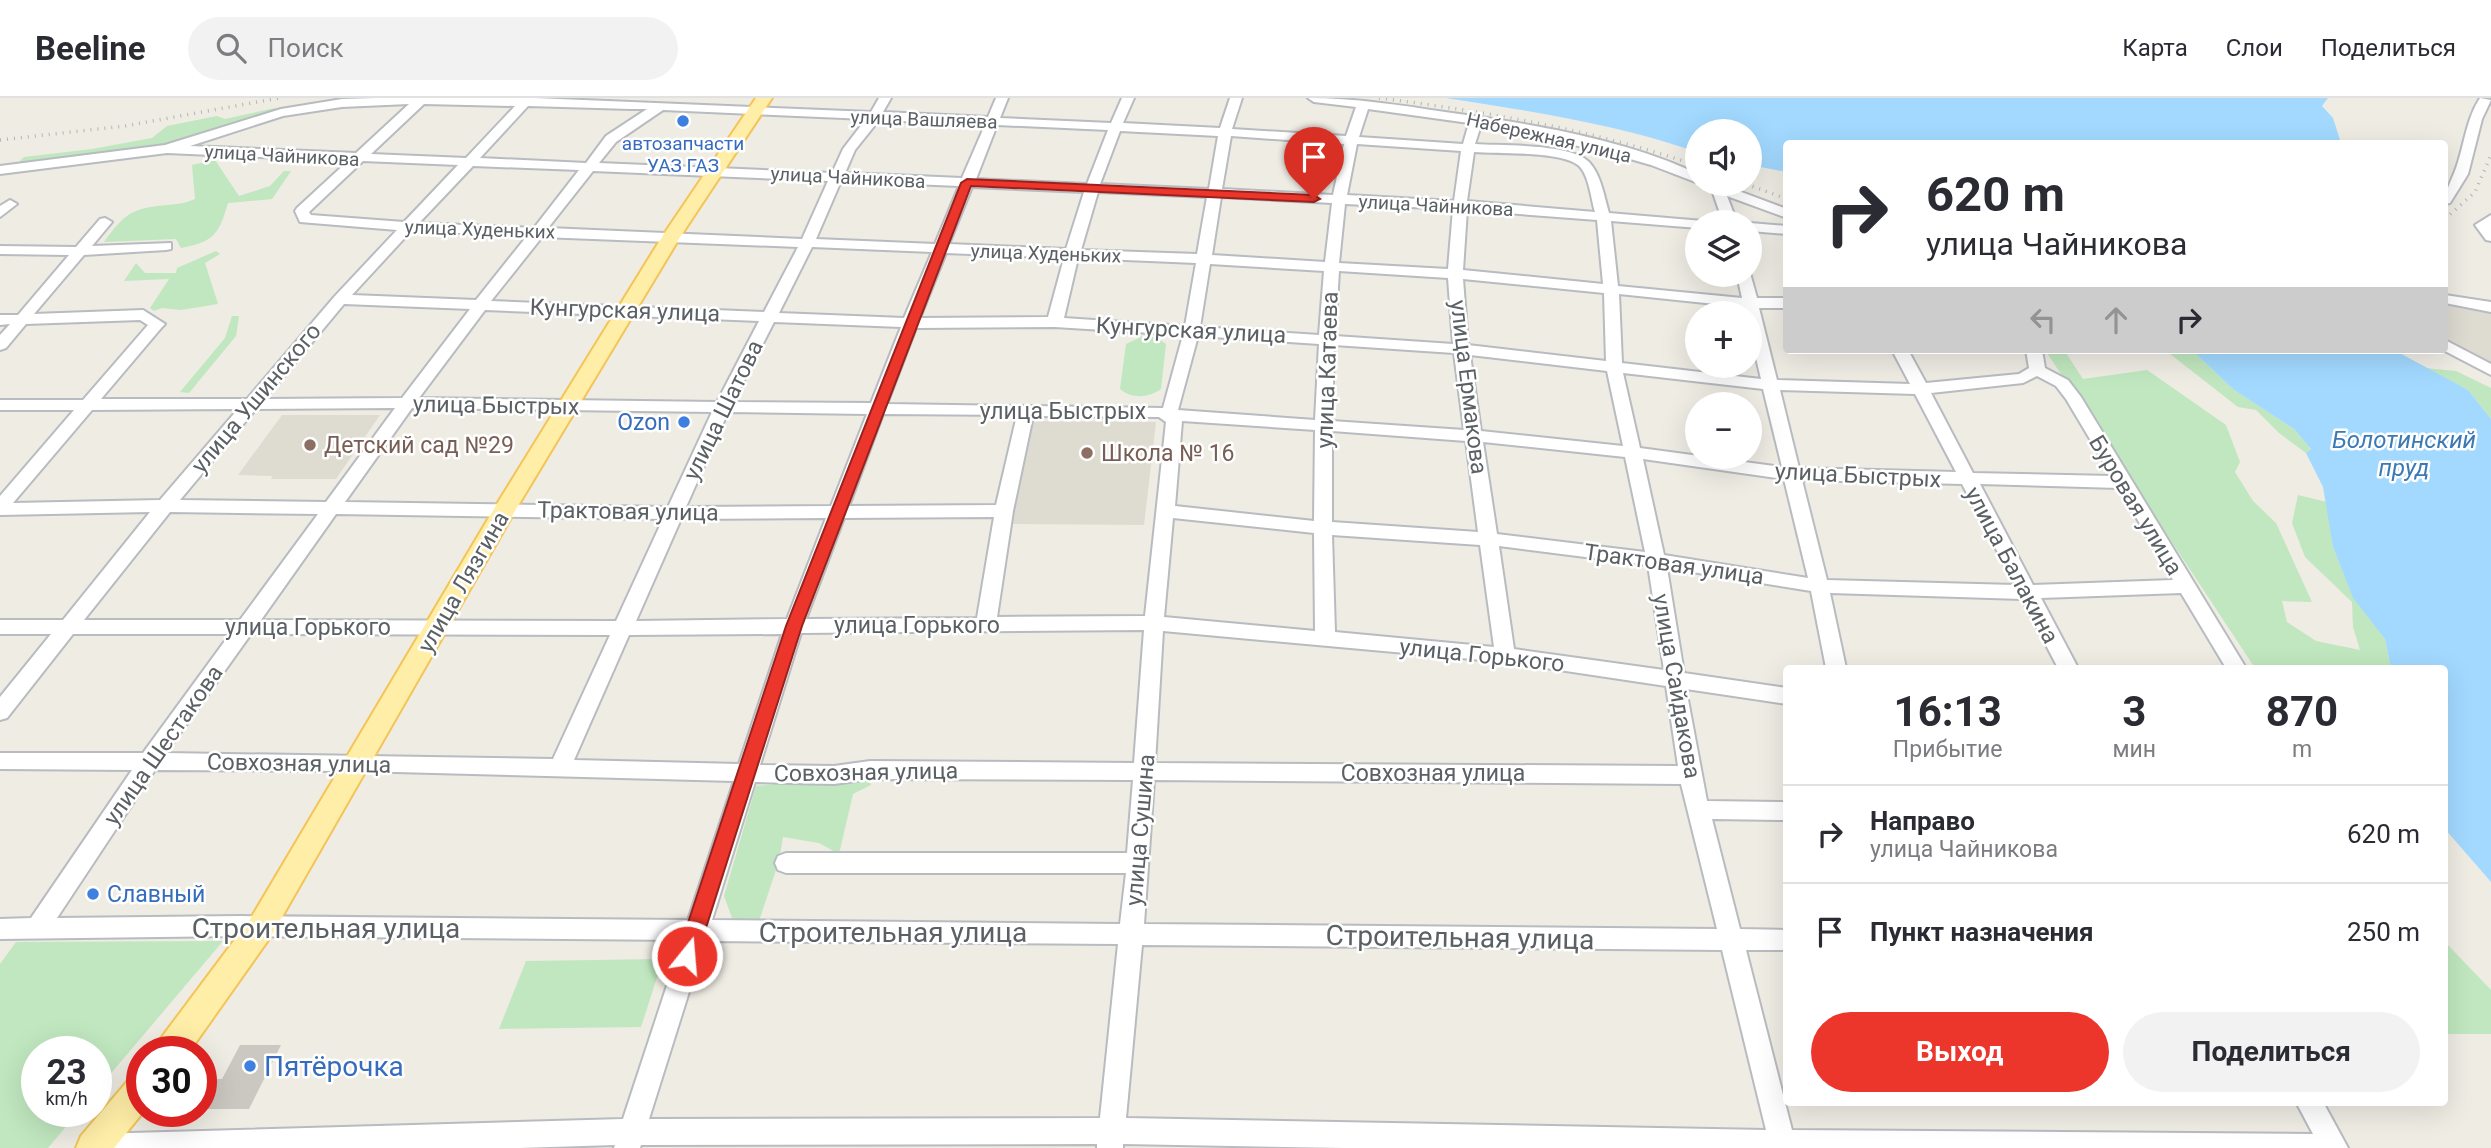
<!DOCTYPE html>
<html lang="ru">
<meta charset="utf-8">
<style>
:root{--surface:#fff;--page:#f2f2f3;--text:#2b2b33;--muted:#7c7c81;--line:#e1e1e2;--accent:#ec352b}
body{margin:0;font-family:Roboto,sans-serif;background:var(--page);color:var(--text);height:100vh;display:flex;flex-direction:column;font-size:26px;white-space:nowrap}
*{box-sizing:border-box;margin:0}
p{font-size:23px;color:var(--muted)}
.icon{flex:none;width:38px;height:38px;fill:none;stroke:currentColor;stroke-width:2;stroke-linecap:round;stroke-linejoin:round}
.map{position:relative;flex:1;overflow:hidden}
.details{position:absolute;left:1783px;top:567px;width:665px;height:441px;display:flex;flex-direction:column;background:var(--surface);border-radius:7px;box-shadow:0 7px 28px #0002}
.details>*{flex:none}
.top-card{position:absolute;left:1783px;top:42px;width:665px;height:214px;border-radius:7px;box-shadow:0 7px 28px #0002;background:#fff;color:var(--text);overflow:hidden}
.controls{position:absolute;left:1685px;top:21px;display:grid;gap:14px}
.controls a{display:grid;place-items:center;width:77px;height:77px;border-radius:50%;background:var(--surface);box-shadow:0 7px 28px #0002;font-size:35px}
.speed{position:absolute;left:21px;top:938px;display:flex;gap:14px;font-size:35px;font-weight:700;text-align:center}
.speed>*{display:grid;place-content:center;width:91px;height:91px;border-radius:50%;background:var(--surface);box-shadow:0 7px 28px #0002;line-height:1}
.speed small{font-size:18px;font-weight:400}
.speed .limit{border:10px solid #d22;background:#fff;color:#111}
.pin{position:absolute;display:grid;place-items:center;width:60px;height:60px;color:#fff;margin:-72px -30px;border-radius:50% 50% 50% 0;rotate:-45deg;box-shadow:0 0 7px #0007}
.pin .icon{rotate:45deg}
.me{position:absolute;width:77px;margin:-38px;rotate:17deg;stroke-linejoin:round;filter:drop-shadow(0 0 5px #0008)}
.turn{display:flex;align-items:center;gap:24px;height:147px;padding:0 28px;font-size:32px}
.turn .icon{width:91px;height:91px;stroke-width:2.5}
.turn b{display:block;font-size:49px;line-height:60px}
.lanes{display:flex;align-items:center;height:66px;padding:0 28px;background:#0003;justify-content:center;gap:35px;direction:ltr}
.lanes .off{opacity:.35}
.eta{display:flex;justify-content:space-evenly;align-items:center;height:119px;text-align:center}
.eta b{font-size:42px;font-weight:700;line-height:49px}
.button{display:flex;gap:14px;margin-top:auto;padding:14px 28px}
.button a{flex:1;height:80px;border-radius:42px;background:var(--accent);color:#fff;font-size:28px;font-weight:700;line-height:80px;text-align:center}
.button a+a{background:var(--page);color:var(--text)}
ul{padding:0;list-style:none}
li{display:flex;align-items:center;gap:21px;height:98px;padding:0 28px;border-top:2px solid var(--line)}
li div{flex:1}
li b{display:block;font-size:26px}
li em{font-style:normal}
header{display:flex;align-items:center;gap:42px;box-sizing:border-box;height:98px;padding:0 35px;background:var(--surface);border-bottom:2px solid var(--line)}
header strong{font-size:33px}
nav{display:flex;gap:38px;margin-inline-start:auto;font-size:24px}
.search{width:490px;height:63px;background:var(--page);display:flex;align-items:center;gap:18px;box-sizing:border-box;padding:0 24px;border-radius:38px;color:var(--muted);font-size:26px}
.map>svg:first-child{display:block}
.education{fill:#dedbd1}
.green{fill:#c0e7bf}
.water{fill:#a3d9ff}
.building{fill:#cbc8c2}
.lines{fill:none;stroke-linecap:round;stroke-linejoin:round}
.minor-casing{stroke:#b8bbc0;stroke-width:4}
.major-casing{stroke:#f4c457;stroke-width:4}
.minor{fill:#fff;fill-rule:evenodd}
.major{fill:#ffeea8;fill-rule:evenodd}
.rail{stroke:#b4b5b5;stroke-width:3.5;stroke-dasharray:1 6;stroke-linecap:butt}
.route{fill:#ec352b;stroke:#99221c;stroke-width:2}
.shop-dot{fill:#3f7fe0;stroke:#fff;stroke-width:2.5}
.education-dot{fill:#8d6e63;stroke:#fff;stroke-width:2.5}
.labels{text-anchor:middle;stroke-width:5;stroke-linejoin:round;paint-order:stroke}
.far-street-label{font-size:19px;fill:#5b6064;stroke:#fff}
.far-shop-label{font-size:19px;fill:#366cbe;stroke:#fff}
.street-label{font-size:23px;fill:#5b6064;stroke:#fff}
.shop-label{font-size:23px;fill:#366cbe;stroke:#fff;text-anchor:end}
.education-label{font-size:23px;fill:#785e54;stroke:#fff;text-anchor:start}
.water-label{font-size:24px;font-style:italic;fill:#3d7ab3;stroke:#fff}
.near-street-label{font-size:28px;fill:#5b6064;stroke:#fff}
.near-shop-label{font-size:28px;fill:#366cbe;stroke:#fff;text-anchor:start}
</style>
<header>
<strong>Beeline</strong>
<div class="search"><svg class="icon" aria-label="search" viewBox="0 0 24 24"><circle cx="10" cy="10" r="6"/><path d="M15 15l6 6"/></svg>Поиск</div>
<nav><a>Карта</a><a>Слои</a><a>Поделиться</a></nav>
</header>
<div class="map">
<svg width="2491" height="1050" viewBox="0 0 2491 1050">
<rect width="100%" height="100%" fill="#eeece3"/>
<!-- education -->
<g class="education">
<polygon points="2445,206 2491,215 2491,268 2445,243"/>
<polygon points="282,317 380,317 336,381 271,381 272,378 238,377"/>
<polygon points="1027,323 1156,324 1144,427 1009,426"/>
</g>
<!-- green -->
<g class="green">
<polygon points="275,10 275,14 149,52 17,66 24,59 92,51 152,40 167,28 217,18 225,21"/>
<path d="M215 62 239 98 270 88 284 73H291L272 101 228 105C219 136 214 144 181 150L176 141 104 144C125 115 132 110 168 107 178 106 186 105 195 101L192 67Z"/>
<polygon points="216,153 220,156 205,165 218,206 181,212 162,210 154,213 150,210 169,181 124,183 136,165 145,175 176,175 177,170"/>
<polygon points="232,218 239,218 236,238 189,295 180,294 225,240"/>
<path d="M1143 238 1157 240 1166 246 1161 291C1148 300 1132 301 1120 291L1126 246Z"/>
<polygon points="2045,252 2064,252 2083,281 2147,272 2226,327 2240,364 2235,374 2253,403 2276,425 2312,504 2282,503 2287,524 2316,543 2360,552 2353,529 2352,504 2305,459 2292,425 2298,397 2327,404 2333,449 2353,499 2385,541 2391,570 2255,570"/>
<polygon points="2165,252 2192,252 2234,292 2294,331 2311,351 2306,355 2279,335 2256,312 2238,309"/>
<polygon points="2425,270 2456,273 2491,290 2491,321 2468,292"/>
<polygon points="868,677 871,687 853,696 839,756 819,745 783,739 779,763 758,826 735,828 724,798 756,688"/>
<polygon points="223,843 96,993 96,954 37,954 37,1013 79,1013 48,1050 0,1050 0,866 16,844"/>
<polygon points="2445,844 2491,892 2491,936 2445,936"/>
<polygon points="663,861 641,929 499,931 526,863"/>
</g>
<!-- water -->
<g class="water">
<path d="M1446 0H2328L2322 8 2333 20 2341 45 1787 46V74L1750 67V33H1698L1697 54C1617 26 1530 13 1446 0Z"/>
<polygon points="2192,252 2394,252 2468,292 2491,321 2491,784 2445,731 2445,570 2391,570 2385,541 2353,500 2333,449 2323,389 2306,355 2311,351 2294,331 2234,292"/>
</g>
<!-- building -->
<polygon class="building" points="240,947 281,947 249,1011 201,1011 201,981 222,981"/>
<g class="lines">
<!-- minor casing -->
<g class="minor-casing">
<g id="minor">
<path d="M376 0H535L871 14 879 0H891L883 14 988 19 996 0H1008L1000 20 1111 25 1122 0H1134L1123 25 1220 30 1230 0H1242L1232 31 1346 38 1356 9 1314 4 1308 0C1354 0 1400 7 1445 14 1526 25 1622 40 1698 76V85L1651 67 1606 54 1481 27 1475 46C1501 48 1571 45 1589 64 1601 77 1604 98 1609 115L1703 123 1698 124V130L1611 123 1618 188 1742 200 1737 177 1750 175 1757 200H1787V210H1759L1777 282 1910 286 1892 252H1908L1926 285 2019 276 2029 270 2026 252H2042L2045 270 2068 282 2081 299 2246 570H2226L2181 495 2041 500 2078 570H2058L2022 501 1830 495 1846 570H1826L1811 493 1667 470 1684 575 1787 590V606L1686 591 1707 703 1787 704V722L1712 721 1740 831 1787 832V852H1746L1792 1032 2313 1036 2296 1004H2323L2348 1050H1343L1123 1046V1050H1097V1046L641 1047 640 1050H614L615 1047 519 1050H81L85 1040 94 1036 623 1021 682 842 240 838 0 841V821L31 820 132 672 0 671V655H143L230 536H73L7 620 0 622V599L51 536H0V522H63L150 414 0 417V398L74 312H0V302H83L148 227 140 222 26 226 6 250 0 252V237L10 226 0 227V217H18L69 157 0 156V148L76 149 100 121 105 120 112 124 92 148 171 145V151L166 152 84 157 34 216 143 212 165 226 162 229 101 301H247L335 198 397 132 300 124 295 113 297 110 348 63 167 55 0 76V68L165 47 281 11 342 1ZM409 6 356 55 190 48 283 18 342 9ZM424 6 515 8 466 60 371 56ZM528 8 631 11H647L606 38 586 65 480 60ZM1368 11 1469 25 1463 46 1359 39ZM663 12 866 21 843 51 832 75 599 65 616 44ZM879 22 985 27 962 80 845 75 855 52ZM997 27 1108 32 1087 86 976 81ZM1120 33 1218 38 1209 91 1100 86ZM1231 38 1344 46 1333 97 1222 91ZM1357 46 1461 53 1454 103 1347 97ZM1474 54C1498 56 1560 53 1578 67 1589 76 1591 101 1595 114L1467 103ZM363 63 458 67 404 124 311 117 309 114ZM473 68 579 72 534 130 419 125ZM593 73 828 83 802 141 548 130ZM841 83 959 88 935 146 816 141ZM972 89 1084 94 1066 151 949 146ZM1098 94 1207 99 1197 156 1081 152ZM1221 99 1332 105 1325 164 1212 157ZM1345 106 1453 111 1448 171 1339 165ZM1467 112 1597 122 1603 186 1463 172ZM411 133 527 138 476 202 352 197ZM542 139 798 149 764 214 491 203ZM812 149 932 154 904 220 779 215ZM946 155 1064 160 1048 219 920 220ZM1078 160 1196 165 1185 228 1064 220ZM1210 166 1324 173 1319 237 1200 229ZM1339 173 1448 180 1453 246 1335 238ZM1463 181 1604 195 1606 263 1468 247ZM1619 196 1744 209 1746 215H1750V234L1761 281 1622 265ZM344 206 470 211 402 300 265 301ZM485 212 759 223 717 304 419 300ZM774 224 901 229 871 305 733 304ZM1055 229 1183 237 1163 310 887 306 916 230ZM1198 238 1319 246 1315 322 1178 312ZM1334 247 1454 255 1464 332 1332 323ZM1470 257 1607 273 1623 348 1481 333ZM1623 275 1763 291 1782 369 1640 350ZM2037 278 2056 288 2066 301 2112 378 1973 375 1931 295 2023 285ZM1780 292 1915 296 1956 374 1799 370ZM395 310 326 404 180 402 256 311ZM412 310 712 314 668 409 345 404ZM238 311 160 402 13 405 92 312ZM728 314 867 316 831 408 686 409ZM883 316 1017 317 996 407 849 408ZM1033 318 1159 319 1166 324 1145 518 997 519 1013 413ZM1182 323 1315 332 1314 423 1175 408ZM1332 333 1466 343 1478 434 1332 424ZM1483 344 1625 359 1645 454 1497 436ZM1643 361 1784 381 1808 480 1664 457ZM1802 382 1962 386 2015 487 1827 482ZM1980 386 2119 390 2173 482 2033 487ZM170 414 318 416 240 522H84ZM336 416 663 421 616 523 261 522ZM994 419 977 520 806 521 844 420ZM826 420 787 521 636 523 681 421ZM1173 420 1314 435 1315 533 1164 519ZM1332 437 1480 447 1494 549 1335 534ZM1499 448 1648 467 1664 572 1514 551ZM1144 532 1134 665 870 663 834 668 760 667 801 535ZM1163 533 1505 564 1666 588 1678 668 1155 665ZM251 536 610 537 553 661 166 655ZM782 536 739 666 574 662 629 537ZM155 672 357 673 734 683 688 822 240 818 57 820ZM870 681 1133 682 1127 755H786L778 758 775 765 778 772 786 775H1126L1120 826 712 822 755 684 834 686ZM1154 682 1681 686 1717 831 1144 826ZM705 843 1118 846 1100 1020 649 1021ZM1142 847 1722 852 1766 1032 1126 1020Z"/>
<path d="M2480 0 2491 2 2482 21 2468 76 2450 105 2445 106C2445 90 2454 79 2458 64 2465 42 2467 20 2480 0Z"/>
<polygon points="1701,86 1720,86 1787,111 1787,120 1727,98 1737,124 1723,124 1712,92"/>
<polygon points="10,102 17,106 0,119 0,108"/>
<polygon points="2491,117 2491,143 2486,142 2475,127"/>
<polygon points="1750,125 1787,128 1787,136 1750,133"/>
<polygon points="2445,197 2491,204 2491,214 2445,205"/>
<polygon points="2445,242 2491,266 2491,277 2443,252"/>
</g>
</g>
<!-- major casing -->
<g class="major-casing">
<g id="major">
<polygon points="756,0 772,0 680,139 516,411 271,838 189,954 154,954 159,943 251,820 497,406 662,139"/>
<polygon points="142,975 144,1013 114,1050 76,1050 81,1038 131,979"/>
</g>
</g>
<!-- minor -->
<use href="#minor" class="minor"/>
<!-- major -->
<use href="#major" class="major"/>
<!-- rail -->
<g class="rail">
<path d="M1379 0C1488 14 1594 32 1698 68"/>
<polyline points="0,42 125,28 279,0"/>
<polyline points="1746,86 1787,101"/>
<polyline points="2445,121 2475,94 2491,57"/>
</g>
</g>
<!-- route -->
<polygon class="route" points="967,81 1314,97 1320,101 1314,104 971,88 802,528 697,858 694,864 687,866 680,864 677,858 786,528 961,85"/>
<!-- markers -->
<g class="shop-dot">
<circle cx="683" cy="23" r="7"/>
<circle cx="684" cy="324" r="7"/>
<circle cx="93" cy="796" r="7"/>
<circle cx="250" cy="968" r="7"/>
</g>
<g class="education-dot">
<circle cx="310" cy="347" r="7"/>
<circle cx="1087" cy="355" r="7"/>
</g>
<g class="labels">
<!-- far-street labels -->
<g class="far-street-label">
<text transform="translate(924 21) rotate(2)" y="7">улица Вашляева</text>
<text transform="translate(1549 39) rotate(13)" y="7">Набережная улица</text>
<text transform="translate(282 57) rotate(3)" y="7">улица Чайникова</text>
<text transform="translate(848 79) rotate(3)" y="7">улица Чайникова</text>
<text transform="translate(1436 107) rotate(3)" y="7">улица Чайникова</text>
<text transform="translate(480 131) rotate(2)" y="7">улица Худеньких</text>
<text transform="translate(1046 155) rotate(2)" y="7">улица Худеньких</text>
</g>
<!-- far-shop labels -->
<g class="far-shop-label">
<text x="683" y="52">автозапчасти<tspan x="683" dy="22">УАЗ ГАЗ</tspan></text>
</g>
<!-- street labels -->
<g class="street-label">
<text transform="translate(625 212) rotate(2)" y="8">Кунгурская улица</text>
<text transform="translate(1191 232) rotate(3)" y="8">Кунгурская улица</text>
<text transform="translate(1327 272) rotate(-88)" y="8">улица Катаева</text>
<text transform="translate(1469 289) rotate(83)" y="8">улица Ермакова</text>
<text transform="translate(256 300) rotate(-50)" y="8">улица Ушинского</text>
<text transform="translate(496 307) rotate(1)" y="8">улица Быстрых</text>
<text transform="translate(723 312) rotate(-64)" y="8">улица Шатова</text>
<text x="1063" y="321">улица Быстрых</text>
<text transform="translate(1858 377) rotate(3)" y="8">улица Быстрых</text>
<text transform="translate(2136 407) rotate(59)" y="8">Буровая улица</text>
<text transform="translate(628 413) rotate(1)" y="8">Трактовая улица</text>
<text transform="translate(1674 466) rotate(8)" y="8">Трактовая улица</text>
<text transform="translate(2012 467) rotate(62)" y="8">улица Балакина</text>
<text transform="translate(463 484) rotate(-60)" y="8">улица Лязгина</text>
<text x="917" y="535">улица Горького</text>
<text x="308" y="537">улица Горького</text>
<text transform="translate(1482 557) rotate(6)" y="8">улица Горького</text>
<text transform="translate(1677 588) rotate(80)" y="8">улица Сайдакова</text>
<text transform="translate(163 647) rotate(-55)" y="8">улица Шестакова</text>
<text transform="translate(299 665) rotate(1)" y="8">Совхозная улица</text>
<text transform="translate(866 674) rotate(-1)" y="8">Совхозная улица</text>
<text x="1433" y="683">Совхозная улица</text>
<text transform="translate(1140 732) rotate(-85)" y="8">улица Сушина</text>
</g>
<!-- shop labels -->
<g class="shop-label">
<text x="670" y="332">Ozon</text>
<text x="107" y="804" text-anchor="start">Славный</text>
</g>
<!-- education labels -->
<g class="education-label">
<text x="324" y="355">Детский сад №29</text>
<text x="1101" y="363">Школа № 16</text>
</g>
<!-- water labels -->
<g class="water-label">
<text x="2404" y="350">Болотинский<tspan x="2404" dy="28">пруд</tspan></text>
</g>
<!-- near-street labels -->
<g class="near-street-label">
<text x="326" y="840">Строительная улица</text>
<text x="893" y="844">Строительная улица</text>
<text transform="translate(1460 839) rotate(1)" y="10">Строительная улица</text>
</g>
<!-- near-shop labels -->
<g class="near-shop-label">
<text x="264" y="978">Пятёрочка</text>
</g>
</g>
</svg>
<div class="controls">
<a><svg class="icon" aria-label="sound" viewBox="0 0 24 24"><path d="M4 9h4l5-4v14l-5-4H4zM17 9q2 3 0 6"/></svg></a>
<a><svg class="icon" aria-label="layers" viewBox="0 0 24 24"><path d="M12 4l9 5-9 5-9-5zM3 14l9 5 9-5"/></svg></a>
<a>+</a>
<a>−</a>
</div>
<div class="speed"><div>23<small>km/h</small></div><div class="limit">30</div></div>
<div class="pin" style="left:1314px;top:101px;background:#d93025"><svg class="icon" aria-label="arrive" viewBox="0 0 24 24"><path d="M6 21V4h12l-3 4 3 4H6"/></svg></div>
<svg class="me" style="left:687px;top:858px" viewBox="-20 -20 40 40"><circle r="17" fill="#ec352b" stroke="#fff" stroke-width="3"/><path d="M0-11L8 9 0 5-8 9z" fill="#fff"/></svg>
<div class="top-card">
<div class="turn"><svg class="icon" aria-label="right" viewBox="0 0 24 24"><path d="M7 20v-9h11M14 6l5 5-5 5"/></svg><div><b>620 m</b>улица Чайникова</div></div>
<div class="lanes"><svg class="icon off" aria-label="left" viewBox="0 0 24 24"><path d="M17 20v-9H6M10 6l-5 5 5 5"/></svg><svg class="icon off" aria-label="ahead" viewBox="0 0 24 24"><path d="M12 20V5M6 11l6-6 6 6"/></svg><svg class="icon" aria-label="right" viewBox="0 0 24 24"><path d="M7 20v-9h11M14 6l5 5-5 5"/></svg></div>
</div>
<section class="details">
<div class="eta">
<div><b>16:13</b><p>Прибытие</p></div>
<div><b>3</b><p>мин</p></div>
<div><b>870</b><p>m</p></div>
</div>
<ul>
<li><svg class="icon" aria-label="right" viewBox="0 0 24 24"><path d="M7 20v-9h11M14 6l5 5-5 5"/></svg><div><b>Направо</b><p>улица Чайникова</p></div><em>620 m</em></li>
<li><svg class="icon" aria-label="arrive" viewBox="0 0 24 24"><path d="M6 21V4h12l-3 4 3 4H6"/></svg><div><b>Пункт назначения</b></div><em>250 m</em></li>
</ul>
<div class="button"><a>Выход</a><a>Поделиться</a></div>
</section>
</div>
